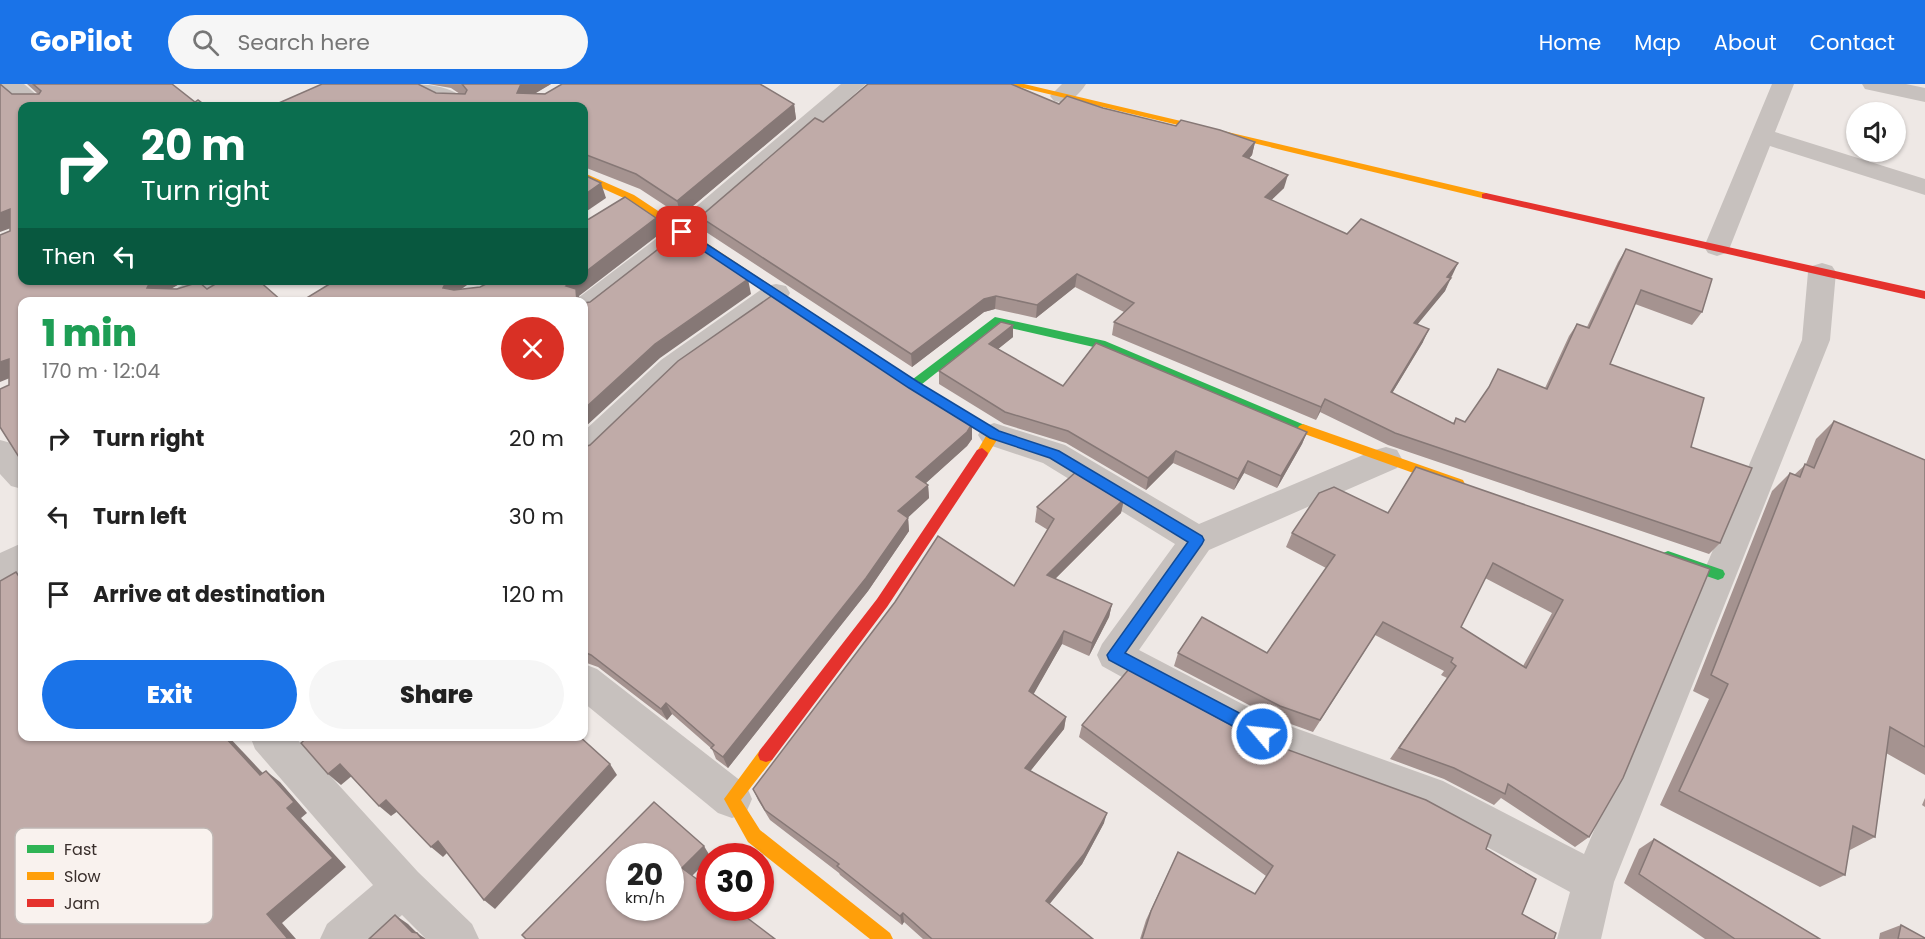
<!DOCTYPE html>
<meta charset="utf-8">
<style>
:root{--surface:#fff;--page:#f6f6f6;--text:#222;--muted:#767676;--accent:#1a73e8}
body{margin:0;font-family:Poppins,sans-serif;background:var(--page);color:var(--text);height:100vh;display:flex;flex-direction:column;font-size:22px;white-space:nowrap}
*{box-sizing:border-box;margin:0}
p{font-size:20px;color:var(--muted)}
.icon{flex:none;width:33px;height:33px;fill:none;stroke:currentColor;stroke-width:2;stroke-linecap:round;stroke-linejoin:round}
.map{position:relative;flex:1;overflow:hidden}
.details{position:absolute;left:18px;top:213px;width:570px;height:444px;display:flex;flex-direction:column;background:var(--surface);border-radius:12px;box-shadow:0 2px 4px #0004}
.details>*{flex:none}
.banner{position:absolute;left:18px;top:18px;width:570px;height:183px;border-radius:12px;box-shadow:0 2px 4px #0004;background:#0b6e4f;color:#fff;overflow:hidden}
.fabs{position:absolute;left:1846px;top:18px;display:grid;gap:12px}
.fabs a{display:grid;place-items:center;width:60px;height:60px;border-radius:50%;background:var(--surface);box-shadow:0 2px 4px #0004;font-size:30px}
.speed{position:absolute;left:606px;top:759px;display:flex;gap:12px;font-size:30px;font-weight:700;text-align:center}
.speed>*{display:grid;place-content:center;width:78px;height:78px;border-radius:50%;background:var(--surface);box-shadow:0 2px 4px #0004;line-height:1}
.speed small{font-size:15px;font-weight:400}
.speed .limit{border:9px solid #d22;background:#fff;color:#111}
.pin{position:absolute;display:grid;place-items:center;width:51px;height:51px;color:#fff;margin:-26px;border-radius:12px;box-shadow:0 3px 9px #0006}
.me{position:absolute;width:66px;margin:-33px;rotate:298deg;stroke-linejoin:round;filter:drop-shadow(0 0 4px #0008)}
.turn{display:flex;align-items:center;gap:21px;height:126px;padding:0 24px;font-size:27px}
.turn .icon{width:78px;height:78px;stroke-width:2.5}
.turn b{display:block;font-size:42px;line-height:51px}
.then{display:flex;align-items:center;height:57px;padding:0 24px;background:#0003;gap:12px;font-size:22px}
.round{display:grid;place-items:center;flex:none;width:63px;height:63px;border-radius:32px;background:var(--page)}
.headline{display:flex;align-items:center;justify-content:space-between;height:102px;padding:0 24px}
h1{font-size:36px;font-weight:800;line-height:45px;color:#1e9e55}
.button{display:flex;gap:12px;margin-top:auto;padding:12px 24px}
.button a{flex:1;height:69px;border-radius:36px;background:var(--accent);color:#fff;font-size:24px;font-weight:800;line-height:69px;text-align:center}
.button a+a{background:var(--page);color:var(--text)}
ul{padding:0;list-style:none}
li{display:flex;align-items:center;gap:18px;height:78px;padding:0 24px}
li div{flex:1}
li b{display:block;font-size:22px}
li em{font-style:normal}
header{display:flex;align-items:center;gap:36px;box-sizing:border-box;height:84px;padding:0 30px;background:var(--accent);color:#fff}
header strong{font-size:28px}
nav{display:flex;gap:33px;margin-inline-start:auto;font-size:21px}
.search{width:420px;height:54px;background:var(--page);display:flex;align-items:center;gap:15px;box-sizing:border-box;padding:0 21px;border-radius:33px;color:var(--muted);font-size:22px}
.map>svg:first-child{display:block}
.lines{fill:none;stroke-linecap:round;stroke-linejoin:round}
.street{fill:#c7c1be;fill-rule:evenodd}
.fast{fill:#30b455;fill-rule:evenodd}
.slow{fill:#ff9f0a;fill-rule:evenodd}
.jam{fill:#e5322d;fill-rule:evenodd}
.wall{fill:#a59390;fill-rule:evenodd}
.shaded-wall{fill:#867876}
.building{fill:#c0aba8;stroke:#867876;stroke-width:1.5;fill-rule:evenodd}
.route{fill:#1a73e8;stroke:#114b97;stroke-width:1.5}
.key{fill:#f9f2ee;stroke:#bfb7b4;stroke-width:1.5}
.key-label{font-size:16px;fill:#392e2b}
</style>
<header>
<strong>GoPilot</strong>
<div class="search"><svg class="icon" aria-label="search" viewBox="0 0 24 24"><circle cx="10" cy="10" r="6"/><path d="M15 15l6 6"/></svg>Search here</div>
<nav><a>Home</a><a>Map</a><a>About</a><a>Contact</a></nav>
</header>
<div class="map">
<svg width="1925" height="855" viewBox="0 0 1925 855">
<rect width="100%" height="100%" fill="#eee8e5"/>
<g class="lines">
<!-- street -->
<g class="street">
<polygon points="0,0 24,0 50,22 24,22 2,5"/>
<path d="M408 0C429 0 457 2 471 22H443L411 5Z"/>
<polygon points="841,0 866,0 691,154 594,231 584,233 584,218 574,217 673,142"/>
<path d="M1062 0H1086C1078 12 1069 21 1054 17L1050 12Z"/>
<polygon points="1772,0 1794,0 1775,48 1925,95 1925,111 1770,62 1730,163 1726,169 1717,172 1708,169 1704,163"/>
<polygon points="1862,0 1906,0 1925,4 1925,18 1865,5"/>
<polygon points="1822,179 1832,182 1836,188 1830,256 1614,798 1601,855 1557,855 1570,808 1417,725 1248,663 1102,582 1097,571 1102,560 1175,460 1043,379 983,359 978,351 983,343 994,339 1065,361 1199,440 1375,366 1386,363 1397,366 1402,375 1397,384 1209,466 1139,566 1273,636 1443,697 1584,770 1802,256 1808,188 1812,182"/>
<path d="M191 196H226C212 219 185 218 161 218L165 211Z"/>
<polygon points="776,200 786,202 790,209 786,216 681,290 595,373 584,377 584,347 661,276 766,202"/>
<polygon points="0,356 11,359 22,372 22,405 11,402 0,390"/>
<polygon points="22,459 22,490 0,501 0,469"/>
<polygon points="584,580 597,585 746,701 752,715 746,729 732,734 718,729 584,619"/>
<polygon points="250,652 294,652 418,788 472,840 479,855 426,855 402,831 375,855 320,855 327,840 373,801 255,665"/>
</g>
<!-- fast -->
<g class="fast">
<polygon points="995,233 1105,257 1307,342 1309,345 1307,348 1299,348 1098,264 997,241 917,304 909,304 907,301 909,298"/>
<polygon points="1668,467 1723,486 1725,490 1723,494 1718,496 1663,477 1661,473 1663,469"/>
</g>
<!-- slow -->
<g class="slow">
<polygon points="1007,0 1024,0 1486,109 1491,112 1486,115"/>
<polygon points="584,89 634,111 917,298 999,348 1000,351 987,372 982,374 976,369 986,352 909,304 626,115 584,96"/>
<polygon points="1303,340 1463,396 1465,400 1463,404 1458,405 1299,348 1297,345 1299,342"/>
<polygon points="766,664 772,666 774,671 772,676 741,716 760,746 890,849 893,855 870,855 748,758 724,715 760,666"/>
</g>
<!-- jam -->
<g class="jam">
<polygon points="1486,109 1925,207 1925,215 1482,114 1482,110"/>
<polygon points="982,364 988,369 987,372 887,523 772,676 766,678 760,676 758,671 760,666 877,515 977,366"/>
</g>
</g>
<!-- wall -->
<g class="wall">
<polygon points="27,0 172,0 22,196 186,196 172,204 22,378 9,301 10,147 12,10 38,10"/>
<polygon points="428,0 551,0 535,9 794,20 796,35 681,132 640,105 584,83 584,22 436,9 460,10 451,4"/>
<polygon points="1059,20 1103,24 1176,42 1255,58 1252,71 1249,74 1284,104 1271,116 1347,150 1458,179 1450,194 1445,207 1417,240 1423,258 1392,309 1453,339 1456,334 1465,338 1486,308 1498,285 1545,304 1569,252 1577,240 1587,243 1618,178 1626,165 1702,228 1692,241 1635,220 1610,280 1691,363 1720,459 1709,470 1388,361 1320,328 1316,336 1112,251 1114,238 1124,228 1075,203 1036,234 995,225 984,228 912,283 703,146 700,133 823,38"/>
<polygon points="1013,241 1013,253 998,265 1063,302 1307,348 1302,360 1277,404 1244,389 1234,406 1173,379 1146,406 1066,359 1004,340 939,300 939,287"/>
<polygon points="900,297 972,340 972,355 967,362 926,399 928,401 929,414 908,433 909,447 868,507 728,684 716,675 712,665 672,630 667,636 598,583 584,578 584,363"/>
<polygon points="1834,337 1925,376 1925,691 1886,669 1875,753 1850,766 1849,765 1845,791 1820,803 1660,721 1709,615 1693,607 1772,407 1790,389 1794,391 1806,380 1816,355"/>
<polygon points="1124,415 1121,429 1055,495 1112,520 1109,533 1089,572 1062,560 1033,610 1066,633 1064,645 1030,687 1104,739 1082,780 1049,820 1093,855 923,855 904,838 902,841 840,791 839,789 770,736 758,716 753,705 1014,502 1048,446 1035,438 1037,423"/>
<path d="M1388 429 1710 485 1589 753 1575 763 1501 714 1494 721 1444 695 1390 675 1447 594 1441 591 1444 587 1375 551 1313 648 1274 634 1174 582 1178 569H1267L1326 484 1286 463 1292 449ZM1485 494 1552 529 1523 582 1461 543Z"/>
<polygon points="1082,641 1253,653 1486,765 1522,830 1554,855 1140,855 1146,836 1178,768 1255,810 1266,792 1079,653"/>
<polygon points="1925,714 1925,723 1922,721"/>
<polygon points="1654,755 1820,855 1705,855 1624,799 1639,765"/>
<polygon points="1901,841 1925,855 1879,855 1880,849"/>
</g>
<!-- shaded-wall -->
<g class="shaded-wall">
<polygon points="521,0 551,0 526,15 517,9"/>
<polygon points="794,20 796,35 681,132 677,117"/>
<polygon points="1255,58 1252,71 1240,85 1243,72"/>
<polygon points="1288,91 1284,104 1261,126 1265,113"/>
<polygon points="601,99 606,114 584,129 584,111"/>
<polygon points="10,125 22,140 0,148 0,129"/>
<polygon points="656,134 661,149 579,212 581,218 577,218 566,202 573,196 584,196 584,189"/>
<polygon points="1458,179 1452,192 1441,206 1447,193"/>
<polygon points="1077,190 1075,203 1036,234 1037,221"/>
<polygon points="1451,194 1445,207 1408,252 1414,239"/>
<polygon points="748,195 751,210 660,274 584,344 584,325 655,260"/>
<polygon points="151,196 186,196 164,209 147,204"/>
<polygon points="447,196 474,196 456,209 443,204"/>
<polygon points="996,212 995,225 984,228 912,283 911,270 984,215"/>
<polygon points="1013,241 1013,253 988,273 989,260"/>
<polygon points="1429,245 1423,258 1385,321 1391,308"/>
<polygon points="9,275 22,289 0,298 0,278"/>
<polygon points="1325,315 1320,328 1316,336 1321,323"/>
<polygon points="972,340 972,355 967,362 917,407 916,393"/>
<polygon points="1307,348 1302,360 1277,404 1281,392"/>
<polygon points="1176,367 1173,379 1146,406 1148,394"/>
<polygon points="1248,377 1244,389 1234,406 1238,395"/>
<polygon points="928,401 929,414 900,441 898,427"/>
<polygon points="1124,415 1121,429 1045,505 1047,491"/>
<polygon points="908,434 909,447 868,507 728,684 723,673"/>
<polygon points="1112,520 1109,533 1089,572 1092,559"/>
<polygon points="1064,547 1062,560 1028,620 1029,607"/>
<polygon points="666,619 672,630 667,636 661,625"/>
<polygon points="1066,633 1064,645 1024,695 1025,684"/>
<polygon points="224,652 228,652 275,702 260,691"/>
<polygon points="340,680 353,691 341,701 328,690"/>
<polygon points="610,680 617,691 495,825 484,816"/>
<polygon points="266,687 280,698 307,729 301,734 346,783 282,839 296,855 288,855 267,830 287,724"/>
<polygon points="386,716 398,727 391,732 379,722"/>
<polygon points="1107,729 1104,739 1082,780 1044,827 1046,817"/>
<polygon points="438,757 449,767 443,773 431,763"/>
<polygon points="704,762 710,772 710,774 689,795 682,784"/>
<polygon points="903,829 904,838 902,841 900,832"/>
<polygon points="395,831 408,840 417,849 426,855 422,855 412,848"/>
</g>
<!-- building -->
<g class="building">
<polygon points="0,0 12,10 39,10 41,7 33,0 172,0 195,18 198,16 206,22 22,22 22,196 151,196 147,204 177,205 199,198 207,205 222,196 258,196 283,218 22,218 22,378 0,343 0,305 9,301 9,275 0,278 0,151 10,147 10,125 0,129"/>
<polygon points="322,0 418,0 436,9 465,10 467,6 462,0 521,0 517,9 545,10 562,0 760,0 794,20 677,117 636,90 584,70 584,22 272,22"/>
<polygon points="868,0 1011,0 1059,20 1067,12 1103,24 1176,42 1181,36 1220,46 1255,58 1243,72 1288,91 1265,113 1347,150 1361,135 1458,179 1447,193 1451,194 1414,239 1429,245 1391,308 1454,340 1456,334 1465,338 1489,303 1498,285 1547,305 1577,240 1589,244 1626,165 1712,195 1702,228 1641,206 1610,280 1704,314 1691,363 1752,384 1720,459 1395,349 1325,315 1321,323 1114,238 1134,219 1077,190 1037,221 996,212 984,215 911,270 700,133 815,34 823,38"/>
<polygon points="584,91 601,99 584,111"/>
<polygon points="625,113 656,134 584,189 584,136 589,135"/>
<polygon points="679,149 748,195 655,260 584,325 584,219 590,218"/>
<polygon points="336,196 447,196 443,204 454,206 480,203 494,196 573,196 566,202 576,205 577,218 300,218"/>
<polygon points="773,211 900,297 972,340 967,348 916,393 928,401 898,427 908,434 866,494 723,673 711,664 714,661 666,619 661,625 591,571 584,568 584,363 590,361 678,277"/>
<polygon points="1001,238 1013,241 989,260 1063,302 1096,259 1307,348 1281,392 1248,377 1238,395 1176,367 1148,394 1068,347 1005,328 939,287"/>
<polygon points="1834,337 1925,376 1925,663 1890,643 1875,753 1853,742 1845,791 1679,707 1728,600 1711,591 1790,389 1800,393 1805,380 1814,384"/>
<path d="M1416 383 1710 485 1623 694 1589 753 1508 700 1505 710 1454 684 1399 664 1456 582 1451 578 1453 574 1383 538 1320 636 1280 622 1178 569 1202 533 1267 569 1335 471 1292 449 1319 409 1334 403 1388 429ZM1493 479 1563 516 1526 584 1461 543Z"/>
<polygon points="1077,387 1124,415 1047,491 1112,520 1092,559 1064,547 1029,607 1066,633 1025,684 1107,729 1084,770 1046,817 1093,855 932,855 903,829 900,832 837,782 839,780 765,726 753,705 895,518 938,452 1014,502 1054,435 1037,423"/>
<polygon points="16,488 22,497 22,652 224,652 260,691 266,687 294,718 287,724 333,774 267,830 288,855 0,855 0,497"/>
<polygon points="1129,585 1253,653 1426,716 1491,751 1486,765 1536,795 1522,830 1556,849 1554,855 1142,855 1151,827 1178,768 1255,810 1273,782 1082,641"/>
<polygon points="309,652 579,652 610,680 484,816 438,757 431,763 386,716 379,722 340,680 328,690 301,659"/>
<path d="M654 718 704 762 682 784 710 805V824H734L775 855H526L522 851ZM620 772H670V824H620Z"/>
<polygon points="1654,755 1820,855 1735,855 1639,790"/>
<polygon points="395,831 412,848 417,849 422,855 369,855"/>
<polygon points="1901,841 1925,854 1925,855 1898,855"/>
</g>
<!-- route -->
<polygon class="route" points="682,144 918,298 999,347 1059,367 1202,452 1204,456 1202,460 1125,569 1268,644 1270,650 1268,655 1262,657 1257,655 1109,576 1107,571 1188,458 1050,374 990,354 909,304 678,150 678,145"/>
<!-- legend -->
<rect x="15" y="744" width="198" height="96" rx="9" class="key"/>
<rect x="27" y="761" width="27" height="8" fill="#30b455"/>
<rect x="27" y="788" width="27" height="8" fill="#ff9f0a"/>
<rect x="27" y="815" width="27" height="8" fill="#e5322d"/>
<g class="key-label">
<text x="64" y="771">Fast</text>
<text x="64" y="798">Slow</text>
<text x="64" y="825">Jam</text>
</g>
</svg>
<div class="fabs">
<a><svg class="icon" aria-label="sound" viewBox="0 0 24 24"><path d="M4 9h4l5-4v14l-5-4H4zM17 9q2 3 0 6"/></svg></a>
</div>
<div class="speed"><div>20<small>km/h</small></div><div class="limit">30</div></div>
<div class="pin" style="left:682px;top:148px;background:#d93025"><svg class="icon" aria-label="arrive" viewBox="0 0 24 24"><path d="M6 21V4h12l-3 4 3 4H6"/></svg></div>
<svg class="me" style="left:1262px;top:650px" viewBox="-20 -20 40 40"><circle r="17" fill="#1a73e8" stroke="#fff" stroke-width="3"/><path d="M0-11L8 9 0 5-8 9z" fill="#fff"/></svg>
<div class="banner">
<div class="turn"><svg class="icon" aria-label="right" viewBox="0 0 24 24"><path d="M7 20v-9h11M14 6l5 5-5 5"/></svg><div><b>20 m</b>Turn right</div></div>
<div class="then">Then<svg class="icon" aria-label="left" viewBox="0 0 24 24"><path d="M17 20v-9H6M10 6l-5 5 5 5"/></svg></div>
</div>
<section class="details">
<div class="headline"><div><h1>1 min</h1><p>170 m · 12:04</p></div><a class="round" style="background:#d93025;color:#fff"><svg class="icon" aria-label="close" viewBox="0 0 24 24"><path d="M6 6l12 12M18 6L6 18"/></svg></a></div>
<ul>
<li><svg class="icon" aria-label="right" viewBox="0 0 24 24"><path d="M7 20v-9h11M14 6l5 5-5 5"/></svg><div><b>Turn right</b></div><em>20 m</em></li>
<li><svg class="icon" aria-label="left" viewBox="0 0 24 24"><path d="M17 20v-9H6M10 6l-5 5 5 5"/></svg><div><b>Turn left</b></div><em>30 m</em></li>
<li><svg class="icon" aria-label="arrive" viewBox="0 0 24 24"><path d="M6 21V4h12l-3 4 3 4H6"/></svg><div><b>Arrive at destination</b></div><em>120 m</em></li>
</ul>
<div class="button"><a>Exit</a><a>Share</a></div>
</section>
</div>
